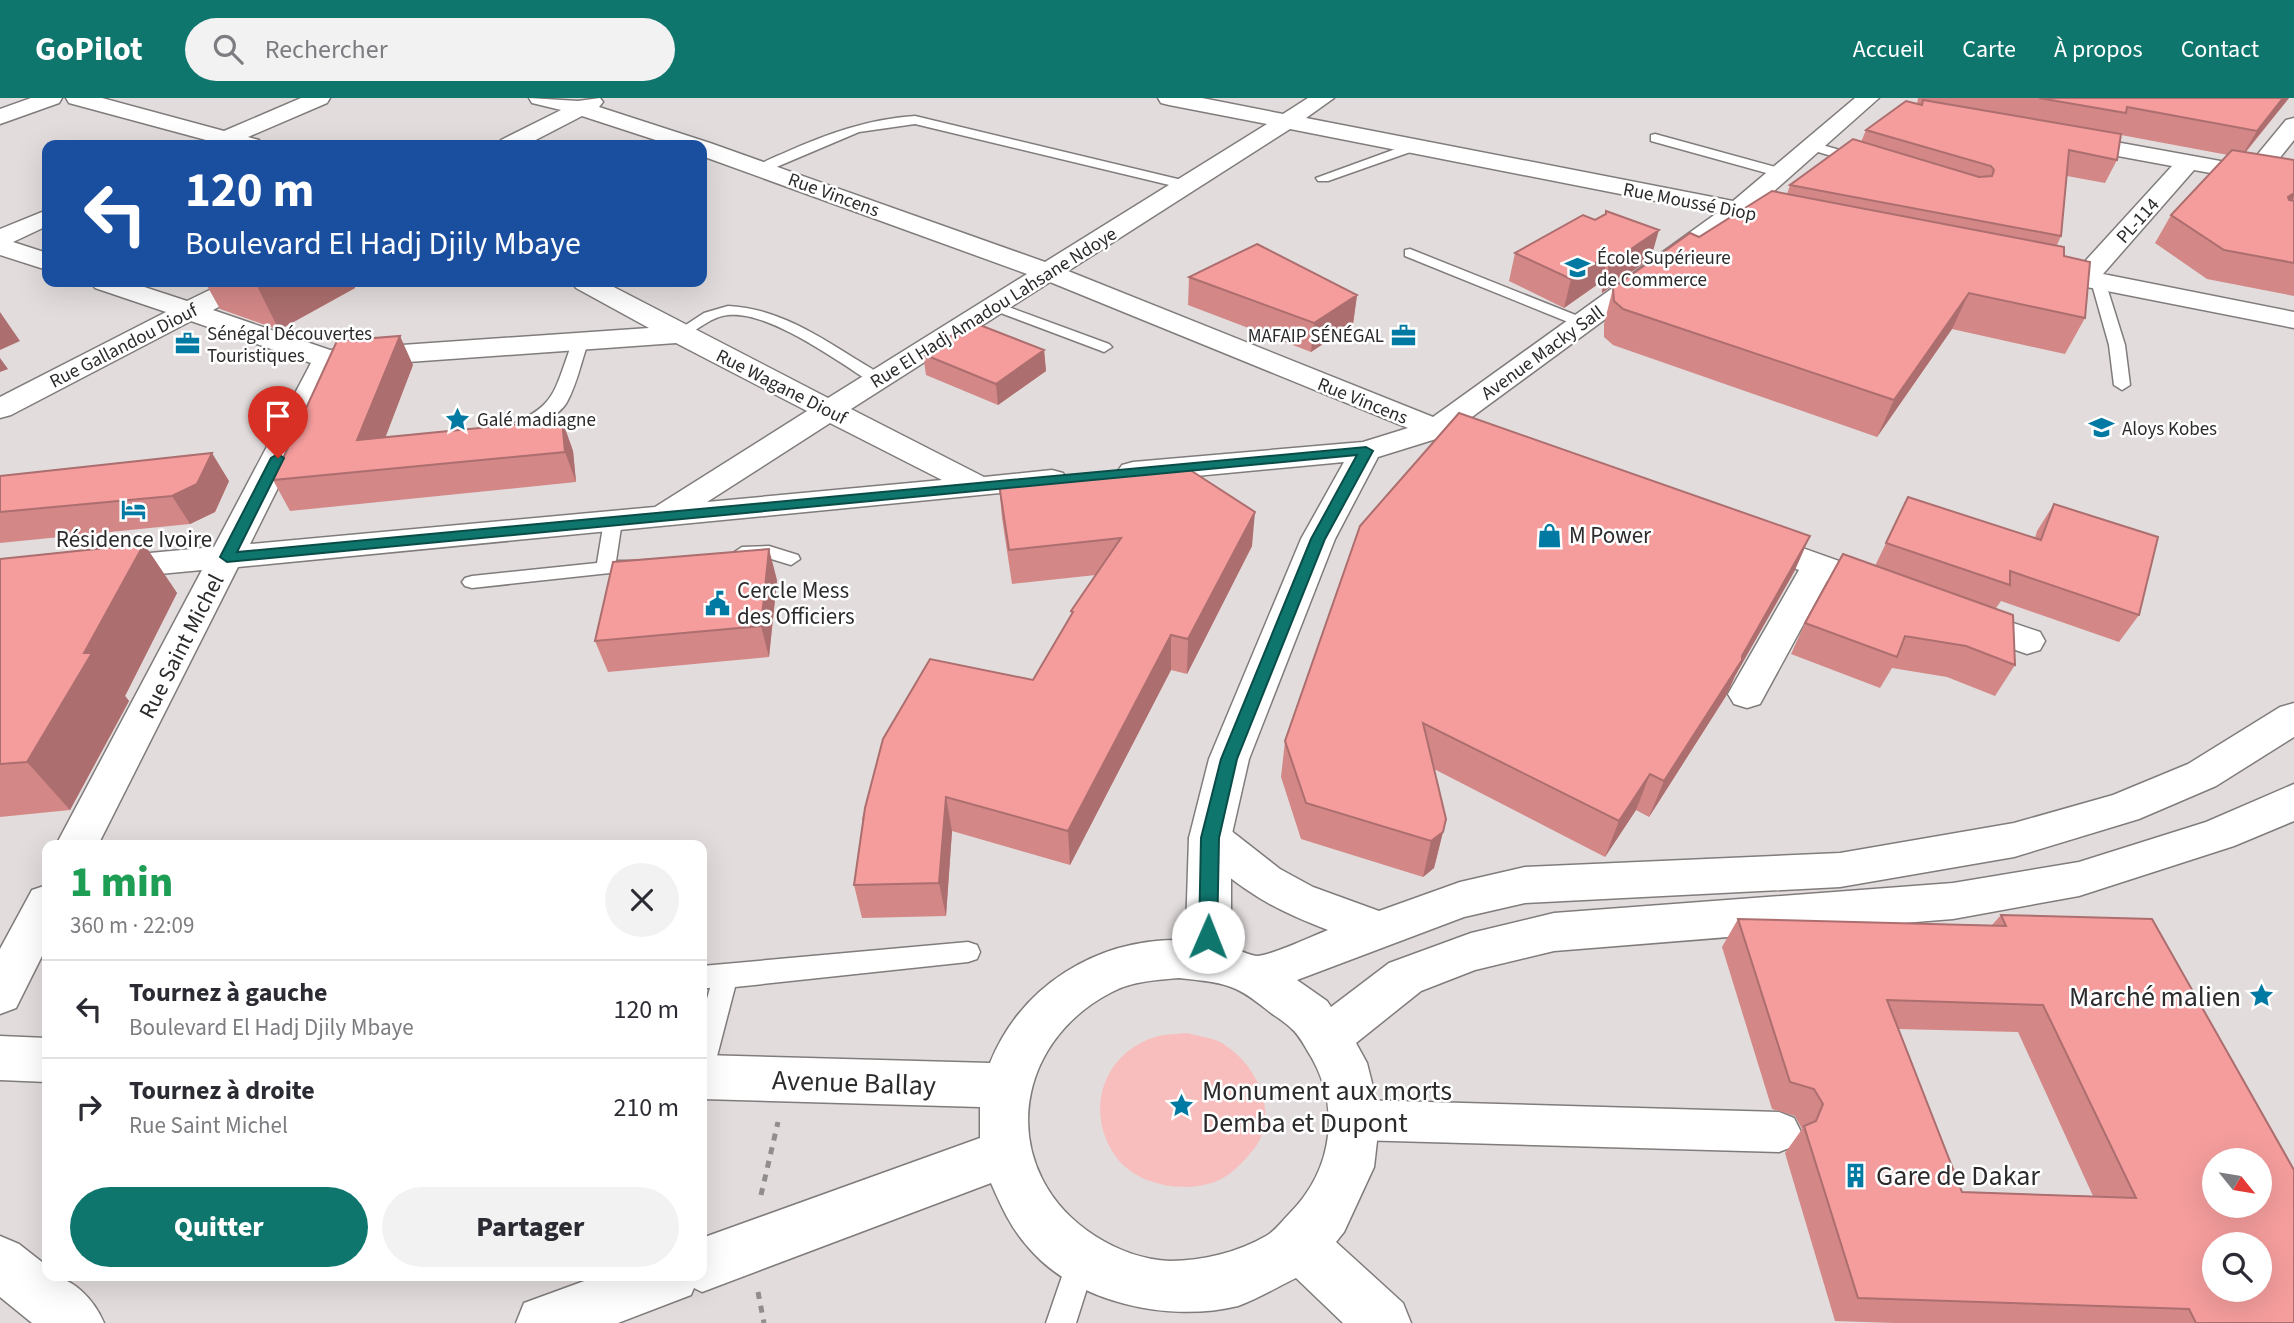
<!DOCTYPE html>
<html lang="fr">
<head>
<meta charset="utf-8">
<style>
	:root { --surface:#fff; --page:#f2f2f3; --text:#2b2b33; --muted:#7c7c81; --line:#e1e1e2; --accent:#0f766e }
	body { margin:0; font-family:"Source Sans 3",sans-serif; background:var(--page); color:var(--text); height:100vh; display:flex; flex-direction:column; font-size:26px; white-space:nowrap }
	* { box-sizing:border-box; margin:0 }
	p { font-size:23px; color:var(--muted) }
	.icon { flex:none; width:38px; height:38px; fill:none; stroke:currentColor; stroke-width:2; stroke-linecap:round; stroke-linejoin:round }
	.map { position:relative; flex:1; overflow:hidden }
	.drawer { position:absolute; left:42px; top:742px; width:665px; height:441px; display:flex; flex-direction:column; background:var(--surface); border-radius:14px; box-shadow:0 7px 28px #0002 }
	.drawer>* { flex:none }
	.hud { position:absolute; left:42px; top:42px; width:665px; height:147px; border-radius:14px; box-shadow:0 7px 28px #0002; background:#1a4fa0; color:#fff; overflow:hidden }
	.needle { width:46px; rotate:120deg }
	.controls { position:absolute; left:2202px; top:1050px; display:grid; gap:14px }
	.controls a { display:grid; place-items:center; width:70px; height:70px; border-radius:50%; background:var(--surface); box-shadow:0 7px 28px #0002; font-size:35px }
	.pin { position:absolute; display:grid; place-items:center; width:60px; height:60px; color:#fff; margin:-72px -30px; border-radius:50% 50% 50% 0; rotate:-45deg; box-shadow:0 0 7px #0007 }
	.pin .icon { rotate:45deg }
	.me { position:absolute; width:77px; margin:-38px; rotate:1deg; stroke-linejoin:round; filter:drop-shadow(0 0 5px #0008) }
	.turn { display:flex; align-items:center; gap:24px; height:147px; padding:0 28px; font-size:32px }
	.turn .icon { width:91px; height:91px; stroke-width:2.5 }
	.turn b { display:block; font-size:49px; line-height:60px }
	.round { display:grid; place-items:center; flex:none; width:74px; height:74px; border-radius:37px; background:var(--page) }
	.headline { display:flex; align-items:center; justify-content:space-between; height:119px; padding:0 28px }
	h1 { font-size:42px; font-weight:800; line-height:52px; color:#1e9e55 }
	.primary-button { display:flex; gap:14px; margin-top:auto; padding:14px 28px }
	.primary-button a { flex:1; height:80px; border-radius:42px; background:var(--accent); color:#fff; font-size:28px; font-weight:800; line-height:80px; text-align:center }
	.primary-button a+a { background:var(--page); color:var(--text) }
	ul { padding:0; list-style:none }
	li { display:flex; align-items:center; gap:21px; height:98px; padding:0 28px; border-top:2px solid var(--line) }
	li div { flex:1 }
	li b { display:block; font-size:26px }
	li em { font-style:normal }
	header { display:flex; align-items:center; gap:42px; box-sizing:border-box; height:98px; padding:0 35px; background:var(--accent); color:#fff }
	header strong { font-size:33px }
	nav { display:flex; gap:38px; margin-inline-start:auto; font-size:24px }
	.search { width:490px; height:63px; background:var(--page); display:flex; align-items:center; gap:18px; box-sizing:border-box; padding:0 24px; border-radius:38px; color:var(--muted); font-size:26px }
	.map>svg:first-child { display:block }
	.green { fill:#f8bebd }
	.lines { fill:none; stroke-linecap:round; stroke-linejoin:round }
	.service-casing { stroke:#817c7c; stroke-width:3 }
	.pedestrian-casing { stroke:#817c7c; stroke-width:3 }
	.minor-casing { stroke:#817c7c; stroke-width:3 }
	.tertiary-casing { stroke:#817c7c; stroke-width:3 }
	.path { stroke:#918d8d; stroke-width:5; stroke-dasharray:7 7; stroke-linecap:butt }
	.service { fill:#fff; fill-rule:evenodd }
	.pedestrian { fill:#fff; fill-rule:evenodd }
	.minor { fill:#fff; fill-rule:evenodd }
	.tertiary { fill:#fff; fill-rule:evenodd }
	.wall { fill:#d38787; fill-rule:evenodd }
	.shaded-wall { fill:#ac6e6e }
	.building { fill:#f59d9d; stroke:#ac6e6e; stroke-width:2; fill-rule:evenodd }
	.route { fill:#0f766e; stroke:#0a4d48; stroke-width:2 }
	.labels { text-anchor:middle; stroke-width:5; stroke-linejoin:round; paint-order:stroke }
	.far-street-label { font-size:19px; fill:#2c2a2a; stroke:#fff }
	.far-poi-label { font-size:19px; fill:#2c2a2a; stroke:#fff; text-anchor:start }
	.poi-label { font-size:23px; fill:#2c2a2a; stroke:#fff; text-anchor:start }
	.street-label { font-size:23px; fill:#2c2a2a; stroke:#fff }
	.near-poi-label { font-size:28px; fill:#2c2a2a; stroke:#fff; text-anchor:start }
	.near-street-label { font-size:28px; fill:#2c2a2a; stroke:#fff }
</style>
</head>
<body>
<header>
<strong>GoPilot</strong>
<div class="search"><svg class="icon" aria-label="search" viewBox="0 0 24 24"><circle cx="10" cy="10" r="6"/><path d="M15 15l6 6"/></svg>Rechercher</div>
<nav><a>Accueil</a><a>Carte</a><a>À propos</a><a>Contact</a></nav>
</header>
<div class="map">
<svg width="2294" height="1225" viewBox="0 0 2294 1225">
	<rect width="100%" height="100%" fill="#e2dddc"/>
	<path class="green" d="M1187 935C1197 938 1209 939 1218 943 1254 961 1282 1014 1254 1051 1242 1066 1228 1081 1208 1086 1178 1094 1136 1086 1116 1059 1084 1014 1102 956 1155 939 1165 936 1177 936 1187 935Z"/>
	<g class="lines">
		<defs>
			<path id="service" d="M915 18 1186 83 1193 87 1186 91 915 26 859 34 767 73H757L756 70C763 63 775 59 784 55 827 36 868 21 915 18Z
				M1655 36 1786 72 1787 75 1781 79 1651 43V37Z
				M1812 44 1867 60 1868 63 1862 67 1808 51V45Z
				M1412 45 1418 49 1416 52 1328 83H1318L1316 80Z
				M1410 151 1588 222 1591 225 1588 228H1578L1405 158V152Z
				M2098 179 2105 183 2125 247 2130 287 2122 292 2114 287 2109 247 2091 183Z
				M995 204 1109 246 1112 249 1104 254 1099 252 990 211 988 208Z
				M728 208C775 210 816 236 854 260 865 267 878 273 886 282L884 285H872C839 264 768 212 728 217 713 218 698 231 685 239L680 241 672 236 704 215Z
				M580 240 588 245C581 264 577 286 567 304 559 319 517 343 500 339L498 335 500 331C556 310 553 297 572 245Z
				M613 417 622 423 616 463H647L649 467 647 471 472 490 465 488 462 484 465 480 472 478 597 465 604 423Z
				M769 448 798 457 800 461 791 467 768 460 742 461 733 455 742 449Z
				M968 844 977 847 980 854 977 861 968 864 735 889 715 966 711 974 702 978V919L710 890H702V868Z
				M1081 1147 1091 1152 1096 1162 1076 1225H1046L1071 1152Z"/>
			<path id="pedestrian" d="M1356 1002 1779 1014 1794 1020 1801 1034 1794 1048 1779 1054 1356 1042 1341 1036 1335 1022 1341 1008Z"/>
			<path id="minor" d="M31 0H62L59 5 0 26V11Z
				M66 0H102L224 33 301 0H330L327 5 248 39 259 42 262 47H205L206 42 69 5Z
				M529 0 578 3 600 0 603 4 599 9 710 45 1045 164 1267 26 1169 7 1161 5 1158 0H1202L1283 16 1308 0H1334L1306 20 1733 103 1855 0H1879L1757 108 1763 110 1766 115 1763 120 1754 122 1743 120 1457 330 1460 334 1456 341 1445 343 1436 341 1378 359 1335 441 1249 661 1231 740V864L1224 878 1208 883 1192 878 1185 864 1189 740 1209 661 1301 441 1344 364 1133 384 1122 381 1117 374 1122 367 1133 364 1363 344 1408 330 1050 184 851 311 984 379 1052 372 1063 375 1068 382 1063 389 238 469 98 747H56L202 472 0 491V469L214 449 311 265 191 223 11 317 0 320V299L166 214 95 190 91 184H129L187 203 226 184H259L255 190 213 212 330 252 649 230 576 190 572 184H604L828 300 1027 176 702 58V47H671L582 18 526 47H498L501 42 561 12 532 5ZM1290 31 1717 115 1433 319 1068 173ZM676 245 807 313 655 409 250 446 338 269ZM830 325 942 382 707 404Z
				M2294 20V42L2270 72 2294 76V90L2194 72 2103 176 2294 214V230L2036 179 2027 177 2023 171 2027 165 2036 163 2078 171 2172 68 2058 47 2055 42 2058 37 2066 35 2248 68 2286 22Z
				M47 112V128L13 144 47 155V172L0 157V131Z
				M1752 432 1895 483 1901 491 1895 499 1883 503 1827 483 1760 606 1747 610 1734 606 1728 596 1799 472 1740 451 1735 443 1740 435Z
				M1966 509 2040 534 2045 543 2040 552 2027 556 1953 530 1948 521 1953 512Z
				M47 787V848L16 910 0 916V851L32 792Z"/>
			<path id="tertiary" d="M2294 605V639L2216 688 2139 721 2014 759 1840 789 1525 805 1464 819 1297 882 1327 903 1331 909 1389 865 1471 835 1554 815 1953 785 2079 764 2206 724 2294 686V723L2234 748 2079 798 1953 821 1554 853 1475 872 1421 893 1356 945 1367 965 1380 1017 1374 1069 1344 1134 1336 1144 1403 1205 1411 1225H1343L1296 1180C1277 1189 1258 1201 1238 1208 1169 1225 1075 1205 1028 1149 1011 1130 1001 1108 991 1085L702 1194 694 1190 691 1197 618 1225H516L524 1205 598 1178H702V1140L980 1040V1009L702 1001V957L990 965C1021 888 1096 841 1180 842 1197 842 1216 846 1232 850 1240 852 1250 858 1258 858 1275 856 1310 839 1328 832 1283 815 1256 801 1219 771 1207 761 1196 754 1189 740L1195 728 1210 724 1225 728 1280 771 1313 789 1379 813 1460 784 1525 769 1840 755 2014 725 2113 697 2188 666 2280 609ZM1179 880C1196 882 1215 883 1231 889 1246 894 1259 906 1271 915 1278 920 1286 925 1292 931 1298 936 1303 945 1307 952 1342 1006 1334 1071 1289 1116 1282 1123 1275 1133 1266 1138 1238 1154 1203 1163 1170 1163 1144 1162 1117 1152 1095 1138 997 1075 1010 946 1112 894 1132 883 1157 882 1179 880Z
				M0 938 47 940V984L0 982Z
				M0 1138 19 1146 47 1168V1178C73 1178 95 1203 104 1225H32L0 1199Z"/>
		</defs>
		<use href="#service" class="service-casing"/>
		<use href="#pedestrian" class="pedestrian-casing"/>
		<use href="#minor" class="minor-casing"/>
		<use href="#tertiary" class="tertiary-casing"/>
		<path class="path" d="M761 1097 778 1024
			M758 1194 764 1225"/>
		<use href="#service" class="service"/>
		<use href="#pedestrian" class="pedestrian"/>
		<use href="#minor" class="minor"/>
		<use href="#tertiary" class="tertiary"/>
	</g>
	<path class="wall" d="M1918 0H2289L2246 54 2294 62V198L2207 181 2155 145 2171 117 2228 57 2121 37 2117 62 2105 85 2067 78 2061 138 2057 147 2064 158 2085 220 2065 256 1952 231 1877 339 1613 247 1604 239V226L1613 190 1699 139 1787 96 1790 87 1861 44 1866 32 1917 6Z
		M1606 113 1651 160 1602 195 1601 184 1564 210 1509 183 1515 155 1595 122 1605 117Z
		M1189 179 1357 197 1353 226 1311 254 1188 207Z
		M205 184H353L355 190 279 232 220 211Z
		M1044 252 1046 273 998 307 926 277 923 256Z
		M413 267 385 339 562 322 573 353 576 384 290 413 273 382Z
		M0 378 229 383 215 414 190 426 0 445Z
		M999 386 1252 448 1187 576 1171 572 1070 767 952 733 946 818 862 820 854 787 863 724 862 721 883 641 1033 582 1071 517V513L1096 477 1012 486 1002 420Z
		M1908 399 2035 440 2037 433 2054 406 2139 517 2119 544 2001 503 1996 510 2015 567 1995 598 1947 579 1892 570 1880 590 1791 556 1805 525 1875 468Z
		M1810 438 1794 474 1735 578 1726 598 1649 719 1636 712 1605 759 1434 671 1446 721 1434 770 1423 779 1301 741 1281 679 1285 643Z
		M144 446 177 495 125 598 129 603 70 712 0 719V461Z
		M777 482 769 559 608 574 595 543Z
		M2001 817 2294 1225H1896L1835 1223 1785 1055 1802 1031 1795 1018 1772 1011 1722 849 1738 821 1992 827ZM1898 931 2018 934 2093 1098 1962 1094Z"/>
	<path class="shaded-wall" d="M2283 0H2289L2241 59 2257 33Z
		M2294 95V99L2281 120 2288 99Z
		M1659 132 1651 160 1602 195 1609 166Z
		M1609 156 1601 184 1564 210 1571 181Z
		M255 184H353L355 190 279 232Z
		M1969 195 1952 231 1877 339 1894 302Z
		M1357 197 1353 226 1311 254 1314 225Z
		M0 214 20 243 0 252Z
		M400 238 413 267 373 372 357 342Z
		M1044 252 1046 273 998 307 996 286Z
		M0 260 8 271 0 274Z
		M562 322 573 353 576 384 565 354Z
		M212 355 229 383 215 414 190 426 172 398Z
		M1255 414 1252 448 1187 576 1188 541Z
		M1810 438 1794 474 1735 578 1726 598 1649 719 1664 683 1742 558Z
		M144 446 177 495 125 598 129 603 70 712 27 664 84 555Z
		M769 451 777 482 769 559 761 528Z
		M1171 537V572L1070 767 1068 733Z
		M1650 676 1636 712 1605 759 1619 723Z
		M946 699 952 733 946 818 939 785Z
		M1443 734 1434 770 1423 779 1431 743Z"/>
	<path class="building" d="M2039 0H2283L2257 33 2127 9 2126 15Z
		M1923 2 2121 36 2117 62 2069 52 2061 138 1790 87 1853 41 1979 79 1992 78 1994 72 1991 68 1866 32 1906 3 1922 7Z
		M2232 52 2294 62V95L2288 99 2289 102 2294 103V165L2224 152 2171 117Z
		M1772 93 2064 149V158L2090 164 2085 220 1969 195 1894 302 1623 211 1614 203 1613 190 1690 135 1699 139Z
		M1606 113 1659 132 1609 166V156L1571 181 1515 155 1583 117 1595 122 1606 116Z
		M1257 146 1357 197 1314 225 1189 179Z
		M972 224 1044 252 996 286 923 256Z
		M400 238 357 342 562 322 565 354 273 382 337 243Z
		M1459 315 1810 438 1742 558V562L1664 683 1650 676 1619 723 1423 625 1446 721 1443 734 1431 743 1306 705 1285 643 1360 428Z
		M212 355 197 386 172 398 0 414V378Z
		M1184 368 1255 414 1188 541 1171 537 1068 733 946 699 939 785 854 787 865 710 883 641 930 561 1033 582 1073 514 1071 513 1121 440 1009 452 999 386Z
		M1908 399 2041 442 2054 406 2158 439 2139 517 2010 473V487L1886 445Z
		M144 446 84 555H92L27 664 0 666V461Z
		M769 451 761 528 595 543 613 464Z
		M1843 456 2013 517 2015 567 1966 548 1905 538 1897 559 1805 525Z
		M2001 817 2152 821 2294 1072V1225H2196L2189 1211 1858 1200 1804 1028 1816 1023 1823 1006 1814 991 1790 984 1738 821 2006 828ZM1887 902 2043 907 2136 1100 1962 1094ZM2214 1062H2259V1108H2214ZM2214 1146H2259V1192H2214Z"/>
	<path class="route" d="M1366 349 1373 353 1325 441 1237 661 1219 740 1217 839 1215 844 1208 847 1202 844 1199 839 1201 740 1221 661 1311 441 1357 357 227 464 220 459 271 360 278 356 284 360 237 454Z"/>
	<defs>
		<symbol id="university-bare" viewBox="-9 -9 18 18"><path d="M0-5L7-2L0 1L-7-2ZM-4 1L0 2.5L4 1V4Q0 6-4 4Z" fill="#007aa2" stroke="#fff" stroke-width="2.5" paint-order="stroke"/></symbol>
		<symbol id="office-bare" viewBox="-9 -9 18 18"><path d="M-6-3h4V-5.5h4V-3h4V5H-6ZM-1-4.5V-3h2v-1.5ZM-6 0V1H6V0Z" fill="#007aa2" stroke="#fff" stroke-width="2.5" paint-order="stroke"/></symbol>
		<symbol id="sight-bare" viewBox="-9 -9 18 18"><path d="M0-6L1.8-2.2L6-1.7L2.9 1.2L3.7 5.4L0 3.3L-3.7 5.4L-2.9 1.2L-6-1.7L-1.8-2.2Z" fill="#007aa2" stroke="#fff" stroke-width="2.5" paint-order="stroke"/></symbol>
		<symbol id="school-bare" viewBox="-9 -9 18 18"><path d="M0-5L7-2L0 1L-7-2ZM-4 1L0 2.5L4 1V4Q0 6-4 4Z" fill="#007aa2" stroke="#fff" stroke-width="2.5" paint-order="stroke"/></symbol>
		<symbol id="hotel-bare" viewBox="-9 -9 18 18"><path d="M-6-4.5h1.5V1H6V5H4.5V3h-9V5H-6ZM-4 0a1.8 1.8 0 1 1 3.6 0ZM.5 0V-2.5h3Q6-2.5 6 0Z" fill="#007aa2" stroke="#fff" stroke-width="2.5" paint-order="stroke"/></symbol>
		<symbol id="shop-bare" viewBox="-9 -9 18 18"><path d="M-5-2.5h2.3a2.7 3.5 0 0 1 5.4 0H5L5.5 6h-11ZM-1.5-2.5h3a1.5 2.3 0 0 0-3 0Z" fill="#007aa2" stroke="#fff" stroke-width="2.5" paint-order="stroke"/></symbol>
		<symbol id="civic-bare" viewBox="-9 -9 18 18"><path d="M-.6-6.5H3V-4.5H.6V-3L4-1V1h2V6H-6V1h2V-1L-.6-3ZM-1.2 2.5V6h2.4V2.5Z" fill="#007aa2" stroke="#fff" stroke-width="2.5" paint-order="stroke"/></symbol>
		<symbol id="building-bare" viewBox="-9 -9 18 18"><path d="M-4-6H4V6H1V3H-1V6H-4ZM-2.5-4.3h1.7v1.8h-1.7ZM.8-4.3h1.7v1.8H.8ZM-2.5-1h1.7V.8h-1.7ZM.8-1h1.7V.8H.8Z" fill="#007aa2" stroke="#fff" stroke-width="2.5" paint-order="stroke"/></symbol>
	</defs>
	<g fill-rule="evenodd">
		<use href="#university-bare" x="1560" y="152" width="35" height="35"/>
		<use href="#office-bare" x="1386" y="220" width="35" height="35"/>
		<use href="#office-bare" x="170" y="228" width="35" height="35"/>
		<use href="#sight-bare" x="440" y="304" width="35" height="35"/>
		<use href="#school-bare" x="2084" y="312" width="35" height="35"/>
		<use href="#hotel-bare" x="116" y="394" width="35" height="35"/>
		<use href="#shop-bare" x="1532" y="420" width="35" height="35"/>
		<use href="#civic-bare" x="700" y="488" width="35" height="35"/>
		<use href="#sight-bare" x="2244" y="880" width="35" height="35"/>
		<use href="#sight-bare" x="1164" y="990" width="35" height="35"/>
		<use href="#building-bare" x="1838" y="1060" width="35" height="35"/>
	</g>
	<g class="labels">
		<g class="far-street-label">
			<text transform="translate(834 96) rotate(20)" y="7">Rue Vincens</text>
			<text transform="translate(1690 103) rotate(11)" y="7">Rue Moussé Diop</text>
			<text transform="translate(2137 122) rotate(-48)" y="7">PL-114</text>
			<text transform="translate(993 209) rotate(-32)" y="7">Rue El Hadj Amadou Lahsane Ndoye</text>
			<text transform="translate(123 247) rotate(-27)" y="7">Rue Gallandou Diouf</text>
			<text transform="translate(1542 254) rotate(-36)" y="7">Avenue Macky Sall</text>
			<text transform="translate(782 288) rotate(27)" y="7">Rue Wagane Diouf</text>
			<text transform="translate(1363 302) rotate(22)" y="7">Rue Vincens</text>
		</g>
		<g class="far-poi-label">
			<text x="1597" y="166">École Supérieure<tspan x="1597" dy="22">de Commerce</tspan></text>
			<text x="207" y="242">Sénégal Découvertes<tspan x="207" dy="22">Touristiques</tspan></text>
			<text x="1384" y="244" text-anchor="end">MAFAIP SÉNÉGAL</text>
			<text x="477" y="328">Galé madiagne</text>
			<text x="2122" y="337">Aloys Kobes</text>
		</g>
		<g class="poi-label">
			<text x="1569" y="445">M Power</text>
			<text x="134" y="449" text-anchor="middle">Résidence Ivoire</text>
			<text x="737" y="500">Cercle Mess<tspan x="737" dy="26">des Officiers</tspan></text>
		</g>
		<g class="street-label">
			<text transform="translate(181 548) rotate(-63)" y="8">Rue Saint Michel</text>
		</g>
		<g class="near-poi-label">
			<text x="2241" y="908" text-anchor="end">Marché malien</text>
			<text x="1202" y="1002">Monument aux morts<tspan x="1202" dy="32">Demba et Dupont</tspan></text>
			<text x="1876" y="1087">Gare de Dakar</text>
		</g>
		<g class="near-street-label">
			<text transform="translate(854 984) rotate(2)" y="10">Avenue Ballay</text>
		</g>
	</g>
</svg>
<div class="controls">
<a><svg class="needle" viewBox="-14 -14 28 28"><path d="M0-13l5 13h-10z" fill="#e53935"/><path d="M0 13l5-13h-10z" fill="#7c7c81"/></svg></a>
<a><svg class="icon" aria-label="search" viewBox="0 0 24 24"><circle cx="10" cy="10" r="6"/><path d="M15 15l6 6"/></svg></a>
</div>
<div class="pin" style="left:278px;top:360px;background:#d93025"><svg class="icon" aria-label="arrive" viewBox="0 0 24 24"><path d="M6 21V4h12l-3 4 3 4H6"/></svg></div>
<svg class="me" style="left:1208px;top:839px" viewBox="-20 -20 40 40"><circle r="19" fill="#fff"/><path d="M0-13L10 11 0 6-10 11z" fill="#0f766e"/></svg>
<div class="hud">
<div class="turn"><svg class="icon" aria-label="left" viewBox="0 0 24 24"><path d="M17 20v-9H6M10 6l-5 5 5 5"/></svg><div><b>120 m</b>Boulevard El Hadj Djily Mbaye</div></div>
</div>
<section class="drawer">
<div class="headline"><div><h1>1 min</h1><p>360 m · 22:09</p></div><a class="round"><svg class="icon" aria-label="close" viewBox="0 0 24 24"><path d="M6 6l12 12M18 6L6 18"/></svg></a></div>
<ul>
<li><svg class="icon" aria-label="left" viewBox="0 0 24 24"><path d="M17 20v-9H6M10 6l-5 5 5 5"/></svg><div><b>Tournez à gauche</b><p>Boulevard El Hadj Djily Mbaye</p></div><em>120 m</em></li>
<li><svg class="icon" aria-label="right" viewBox="0 0 24 24"><path d="M7 20v-9h11M14 6l5 5-5 5"/></svg><div><b>Tournez à droite</b><p>Rue Saint Michel</p></div><em>210 m</em></li>
</ul>
<div class="primary-button"><a>Quitter</a><a>Partager</a></div>
</section>
</div>
</body>
</html>
